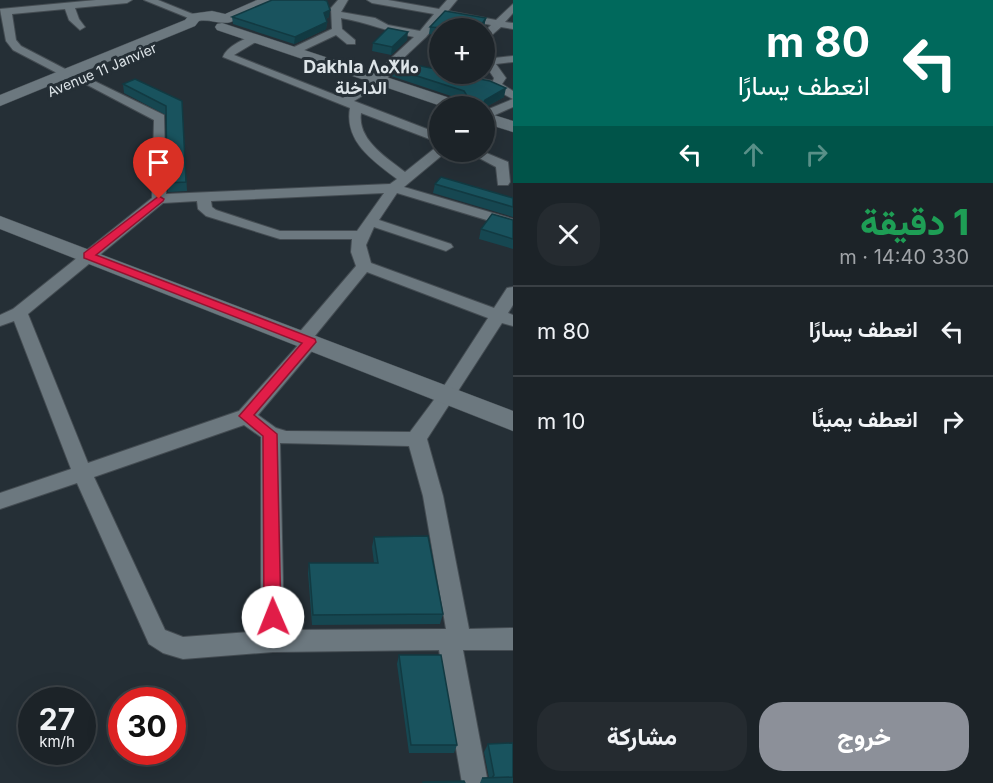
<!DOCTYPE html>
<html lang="ar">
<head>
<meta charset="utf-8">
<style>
	:root { --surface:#1c2328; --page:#252b30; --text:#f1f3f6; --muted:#a0a4a8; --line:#3a4045; --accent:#8c9099 }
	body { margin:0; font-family:Inter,Vazirmatn,"Noto Sans Tifinagh",sans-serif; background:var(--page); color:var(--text); direction:rtl; height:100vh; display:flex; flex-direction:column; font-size:22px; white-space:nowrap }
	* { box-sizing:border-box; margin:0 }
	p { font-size:20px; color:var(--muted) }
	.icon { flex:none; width:33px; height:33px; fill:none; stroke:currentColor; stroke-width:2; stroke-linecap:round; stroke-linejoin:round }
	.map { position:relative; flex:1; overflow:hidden; direction:ltr }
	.panel { display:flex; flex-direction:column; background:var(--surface); width:480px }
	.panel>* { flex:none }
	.top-card { background:#00695c; color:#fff; overflow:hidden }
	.tools { position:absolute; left:429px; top:18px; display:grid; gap:12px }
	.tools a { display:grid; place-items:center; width:66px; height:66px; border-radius:50%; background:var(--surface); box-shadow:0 6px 24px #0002,0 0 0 2px var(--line); font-size:30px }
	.speed { position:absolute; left:18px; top:687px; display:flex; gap:12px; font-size:30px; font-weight:700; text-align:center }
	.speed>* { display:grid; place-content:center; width:78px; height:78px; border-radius:50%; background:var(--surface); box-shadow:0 6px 24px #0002,0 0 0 2px var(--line); line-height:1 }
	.speed small { font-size:15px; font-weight:400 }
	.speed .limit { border:9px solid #d22; background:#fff; color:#111 }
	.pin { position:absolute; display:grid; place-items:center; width:51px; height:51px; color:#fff; margin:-62px -26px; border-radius:50% 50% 50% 0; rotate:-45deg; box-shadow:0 0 6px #0007 }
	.pin .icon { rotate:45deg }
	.me { position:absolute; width:66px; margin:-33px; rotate:359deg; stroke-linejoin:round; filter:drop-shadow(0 0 4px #0008) }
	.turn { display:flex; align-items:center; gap:21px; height:126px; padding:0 24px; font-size:27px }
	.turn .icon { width:78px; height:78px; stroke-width:2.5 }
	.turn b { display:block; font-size:42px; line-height:51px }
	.lanes { display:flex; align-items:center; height:57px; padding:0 24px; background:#0003; justify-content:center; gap:30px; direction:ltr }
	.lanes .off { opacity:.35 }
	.round { display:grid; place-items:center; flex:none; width:63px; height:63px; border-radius:24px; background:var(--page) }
	.summary { display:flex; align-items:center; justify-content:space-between; height:102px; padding:0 24px }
	h1 { font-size:36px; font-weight:800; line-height:45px; color:#1e9e55 }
	.primary-button { display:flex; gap:12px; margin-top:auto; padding:12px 24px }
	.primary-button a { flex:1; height:69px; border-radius:24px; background:var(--accent); color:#fff; font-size:24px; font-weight:800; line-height:69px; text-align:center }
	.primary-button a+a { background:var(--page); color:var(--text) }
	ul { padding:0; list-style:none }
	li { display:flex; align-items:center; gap:18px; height:90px; padding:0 24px; border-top:2px solid var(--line) }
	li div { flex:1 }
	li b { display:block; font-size:22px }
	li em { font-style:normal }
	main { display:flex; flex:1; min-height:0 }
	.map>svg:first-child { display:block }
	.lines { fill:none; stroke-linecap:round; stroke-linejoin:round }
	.street-casing { stroke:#444c52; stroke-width:2 }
	.secondary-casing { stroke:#444c52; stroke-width:1 }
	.street { fill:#6c787f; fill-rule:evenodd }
	.secondary { fill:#6c787f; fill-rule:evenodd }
	.wall { fill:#164751 }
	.shaded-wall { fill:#123a42 }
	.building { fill:#19535e; stroke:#123a42; stroke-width:1.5 }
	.route { fill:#e11d48; stroke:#92132f; stroke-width:1.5 }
	.labels { text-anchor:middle; stroke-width:6; stroke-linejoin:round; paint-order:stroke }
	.far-street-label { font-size:14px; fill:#dde4e8; stroke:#252f36 }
	.far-district-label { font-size:18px; font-weight:bold; fill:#dde4e8; stroke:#252f36 }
</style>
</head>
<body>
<main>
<section class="panel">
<div class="top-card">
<div class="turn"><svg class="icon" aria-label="left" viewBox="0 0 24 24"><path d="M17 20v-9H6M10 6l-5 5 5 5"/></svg><div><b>80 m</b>انعطف يسارًا</div></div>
<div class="lanes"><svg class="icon" aria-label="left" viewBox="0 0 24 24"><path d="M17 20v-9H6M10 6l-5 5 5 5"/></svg><svg class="icon off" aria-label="ahead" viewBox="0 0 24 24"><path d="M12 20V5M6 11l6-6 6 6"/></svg><svg class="icon off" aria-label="right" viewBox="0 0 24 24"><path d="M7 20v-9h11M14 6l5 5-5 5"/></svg></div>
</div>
<div class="summary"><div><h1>1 دقيقة</h1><p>330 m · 14:40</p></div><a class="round"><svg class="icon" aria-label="close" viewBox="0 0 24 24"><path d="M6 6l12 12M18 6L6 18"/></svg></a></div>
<ul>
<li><svg class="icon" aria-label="left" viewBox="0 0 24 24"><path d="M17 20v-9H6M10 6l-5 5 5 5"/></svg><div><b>انعطف يسارًا</b></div><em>80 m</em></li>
<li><svg class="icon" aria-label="right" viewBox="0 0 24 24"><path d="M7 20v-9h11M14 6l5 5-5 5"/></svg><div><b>انعطف يمينًا</b></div><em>10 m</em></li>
</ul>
<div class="primary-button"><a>خروج</a><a>مشاركة</a></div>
</section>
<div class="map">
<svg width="513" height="783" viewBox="0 0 513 783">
	<rect width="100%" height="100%" fill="#252f36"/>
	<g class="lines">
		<defs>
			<path id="street" d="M96 0H132L127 3 75 8 79 19 85 27 80 30 69 20 65 9 12 14 16 40 21 46 69 71V75H61L13 50 6 41 0 9Z
				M144 0H158L200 17 191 19Z
				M338 0H348L341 12 375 18 388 25 420 31 434 14 372 3 367 0H388L439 9 447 0H457L448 11 496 20 513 4V13L505 22 513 23V29L501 27 484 42V32L491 25 443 16 426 37 396 65 385 82 354 101 440 134V143L361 113C357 140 387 158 405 172L435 148 440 147V152H446L404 187 513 219V228L397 193 379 220 451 244 453 247 446 251 374 227 366 245 371 263 494 308 507 288 513 287V305L508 313 513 315V326L502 323 427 439 443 496 469 629 513 628V650H463L488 783H462L439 650 273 652 183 659 163 653 149 644 77 483 0 509V493L71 469 14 321 0 326V315L13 309 152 198 154 120 76 79 78 77H86L164 115 166 194 390 184 397 179C374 161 344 142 350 108L223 57C226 47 248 35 259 36V40L234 55 343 98 377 78 388 61 414 37C389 32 366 22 341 18L342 29 355 40V44H347L336 35 298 53H290V49L332 29 331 8ZM384 193 357 231H280L216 210 212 207 211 201ZM197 201 198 209 206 216 280 239H352L351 252 356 266 297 335 295 339 299 344 239 411 88 463 28 314 163 203ZM367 272 488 318 442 389 410 432 286 431 276 428 258 415 316 346 318 342 314 337ZM244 425 261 437V631L183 637 165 630 94 477ZM280 443 409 446 423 496 446 629 284 630Z
				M513 56V62L496 64 506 78 502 84 513 91V107L484 120V111L513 99 492 88 442 77 436 74 440 71V74H456L493 81 494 78 484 63 485 59Z
				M468 152H484L508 162 510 182 508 185H498L496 167Z"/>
			<path id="secondary" d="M257 0H276L231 22C221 25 210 19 199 21L195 26 0 106V95L185 20 190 14 212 11 225 14Z
				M222 23 462 102 464 106H441L217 30 215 27 217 24Z
				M484 112 513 121V132L484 123Z
				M0 216 513 411V431L0 229Z"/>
		</defs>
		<use href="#street" class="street-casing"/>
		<use href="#secondary" class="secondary-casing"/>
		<use href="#street" class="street"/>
		<use href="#secondary" class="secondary"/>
	</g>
	<path class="wall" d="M232 17H329L326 19 327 22 326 29 294 44 233 24Z
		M486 18 484 26 440 28V36L429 34 430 27Z
		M407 40 391 55 372 51 373 43Z
		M392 68 504 97 484 108V106H467L463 100 391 76Z
		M123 84 182 101 187 191 168 192 166 115 124 93Z
		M435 184 513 198V217L433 193Z
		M513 220V249L479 239 481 229Z
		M374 537 443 614 440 624 312 625 308 573 309 563H374L372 547Z
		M399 655 457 745 454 753H409L397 664Z
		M513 743V783H480L482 778H489L484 752 488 744Z"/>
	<path class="shaded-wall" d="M330 10 329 17 323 20 324 13Z
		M486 18 484 26 483 28H479Z
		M327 22 326 29 294 44 295 37Z
		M408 32 407 40 391 55 392 47Z
		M484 64H489L487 72 484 73Z
		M506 88 504 97 484 108V106H483L485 100Z"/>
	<path class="building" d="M272 0H324L327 1 330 10 324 13 327 22 295 37 232 17Z
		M445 11 486 18 479 28H441L430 27Z
		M388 28 408 32 392 47 373 43Z
		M484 58 489 64H484Z
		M397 61 440 70V74H454L490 81 506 88 485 100 483 104 469 99 464 91 392 68Z
		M135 79 182 101 186 182 167 183 166 106 123 84Z
		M441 177 513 198V207L435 184Z
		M492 214 513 220V239L481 229Z
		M428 536 443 614 313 615 309 563H378L374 537Z
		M399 655H441L457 745H411Z
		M513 743V777L482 778H492L494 775 488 744Z
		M464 781 465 783H423V782Z"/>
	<path class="route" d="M159 196 164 199 163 201 96 255 315 339 316 342 254 415 277 434 281 617 279 623 273 625 266 623 264 617 263 436 239 416 302 343 84 258V253Z"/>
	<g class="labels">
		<g class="far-street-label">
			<text transform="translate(102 70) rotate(-23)" y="5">Avenue 11 Janvier</text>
		</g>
		<g class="far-district-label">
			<text x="361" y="73">Dakhla ⴷⴰⵅⵍⴰ<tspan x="361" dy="21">الداخلة</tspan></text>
		</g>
	</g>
</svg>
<div class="tools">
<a>+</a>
<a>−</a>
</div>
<div class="speed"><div>27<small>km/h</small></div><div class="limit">30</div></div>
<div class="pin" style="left:159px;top:199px;background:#d93025"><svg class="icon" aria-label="arrive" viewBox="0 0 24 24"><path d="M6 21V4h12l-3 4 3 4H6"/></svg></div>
<svg class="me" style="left:273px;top:617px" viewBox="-20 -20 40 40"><circle r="19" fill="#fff"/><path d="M0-13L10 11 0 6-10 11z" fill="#e11d48"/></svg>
</div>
</main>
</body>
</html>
